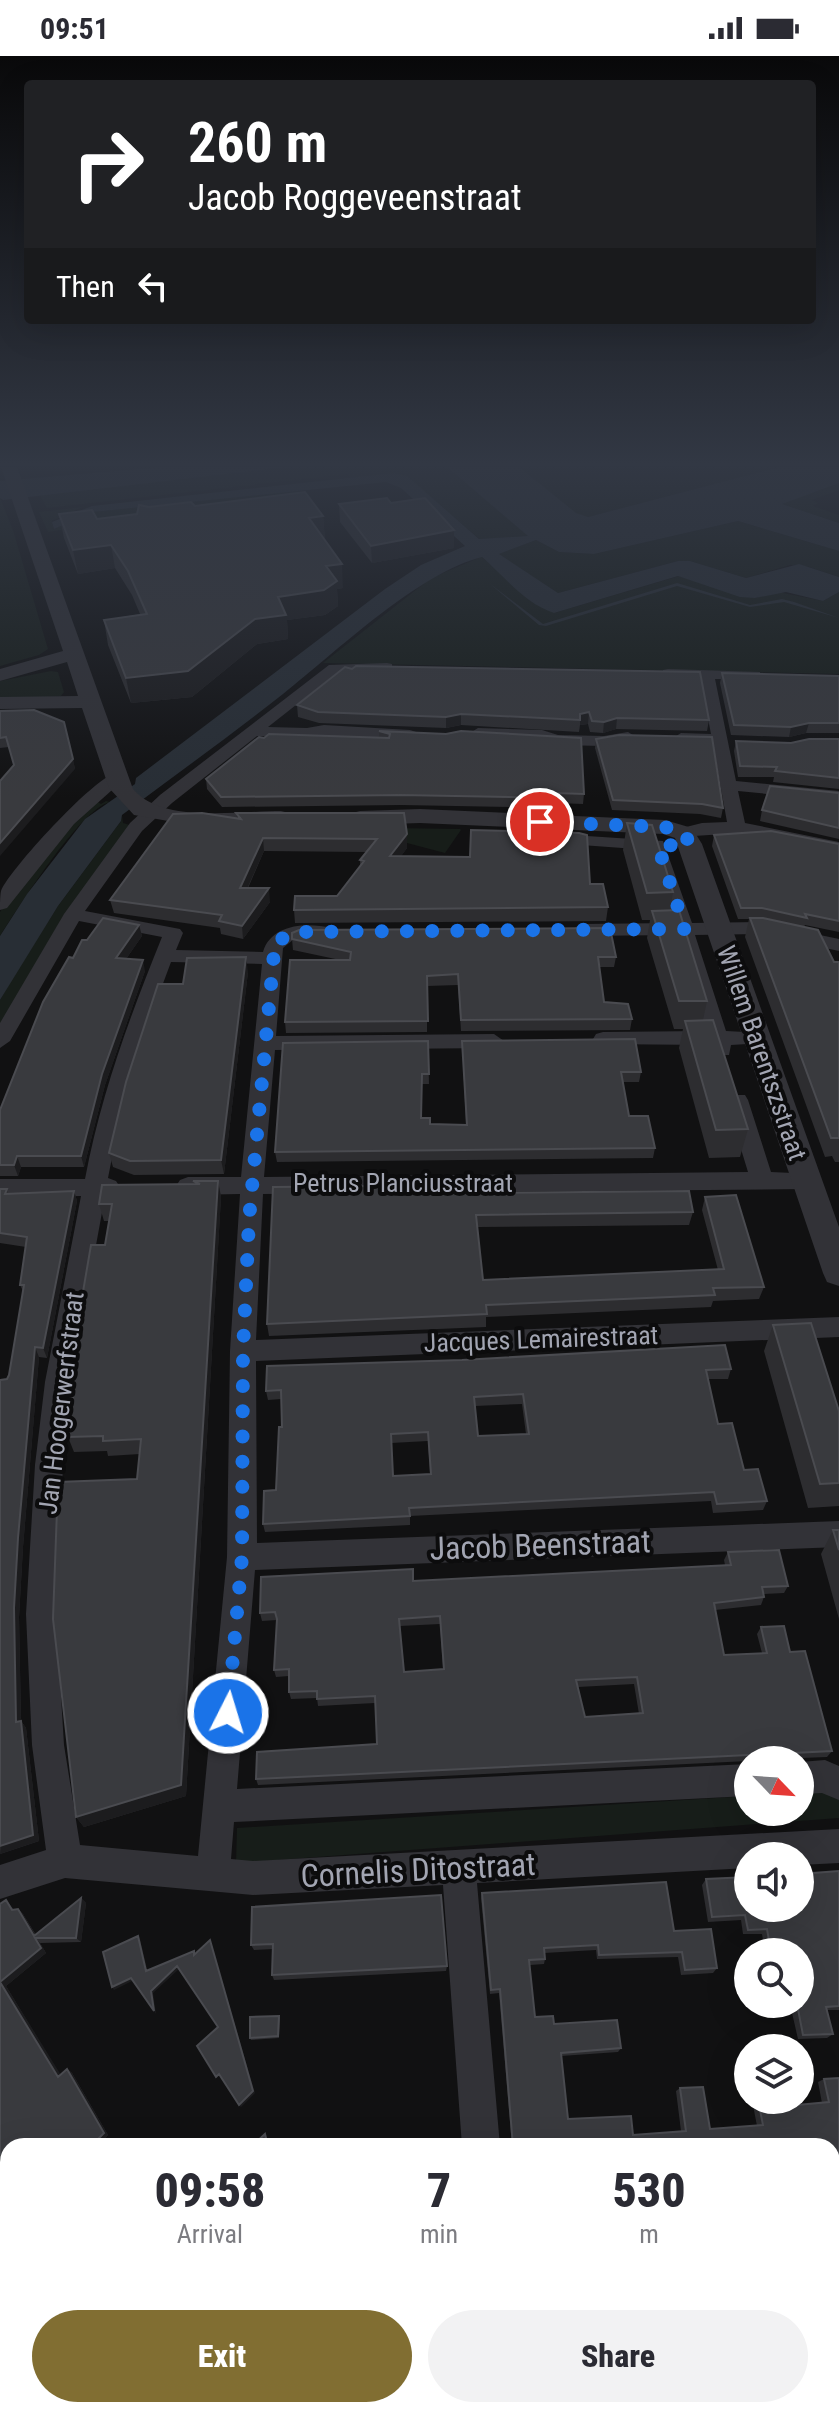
<!DOCTYPE html>
<html lang="en">
<head>
<meta charset="utf-8">
<style>
	:root { --surface:#fff; --page:#f2f2f3; --text:#2b2b33; --muted:#7c7c81; --accent:#816e32 }
	body { margin:0; font-family:"Roboto Condensed",sans-serif; background:var(--page); color:var(--text); height:100vh; display:flex; flex-direction:column; font-size:30px; white-space:nowrap }
	* { box-sizing:border-box; margin:0 }
	p { font-size:26px; color:var(--muted) }
	.icon { flex:none; width:44px; height:44px; fill:none; stroke:currentColor; stroke-width:2; stroke-linecap:round; stroke-linejoin:round }
	.map { position:relative; flex:1; overflow:hidden }
	.details { position:absolute; left:0px; top:2082px; width:840px; height:280px; display:flex; flex-direction:column; background:var(--surface); border-radius:24px 24px 0 0; box-shadow:0 8px 32px #0002 }
	.details>* { flex:none }
	.hud { position:absolute; left:24px; top:24px; width:792px; height:244px; border-radius:8px; box-shadow:0 8px 32px #0002; background:#202124; color:#fff; overflow:hidden }
	.needle { width:52px; rotate:115deg }
	.fabs { position:absolute; left:734px; top:1690px; display:grid; gap:16px }
	.fabs a { display:grid; place-items:center; width:80px; height:80px; border-radius:50%; background:var(--surface); box-shadow:0 8px 32px #0002; font-size:40px }
	.pin { position:absolute; display:grid; place-items:center; width:68px; height:68px; color:#fff; margin:-34px; border:4px solid #fff; border-radius:50%; box-shadow:0 2px 8px #0007 }
	.me { position:absolute; width:88px; margin:-44px; rotate:5deg; stroke-linejoin:round; filter:drop-shadow(0 0 6px #0008) }
	.turn { display:flex; align-items:center; gap:28px; height:168px; padding:0 32px; font-size:36px }
	.turn .icon { width:104px; height:104px; stroke-width:2.5 }
	.turn b { display:block; font-size:56px; line-height:68px }
	.then { display:flex; align-items:center; height:76px; padding:0 32px; background:#0003; gap:16px; font-size:30px }
	.eta { display:flex; justify-content:space-evenly; align-items:center; height:136px; text-align:center }
	.eta b { font-size:48px; font-weight:800; line-height:56px }
	.primary-button { display:flex; gap:16px; margin-top:auto; padding:16px 32px }
	.primary-button a { flex:1; height:92px; border-radius:48px; background:var(--accent); color:#fff; font-size:32px; font-weight:800; line-height:92px; text-align:center }
	.primary-button a+a { background:var(--page); color:var(--text) }
	.status { display:flex; justify-content:space-between; align-items:center; height:56px; padding:0 40px; background:var(--surface); direction:ltr }
	.status svg { height:22px; fill:currentColor }
	.map>svg:first-child { display:block }
	.green { fill:#171d19 }
	.water { fill:#282e35 }
	.lines { fill:none; stroke-linecap:round; stroke-linejoin:round }
	.minor { fill:#323237; fill-rule:evenodd }
	.tertiary { fill:#323237; fill-rule:evenodd }
	.wall { fill:#2d2d30; fill-rule:evenodd }
	.shaded-wall { fill:#1c1c1e }
	.building { fill:#393a3e; stroke:#4a4b50; stroke-width:2; fill-rule:evenodd }
	.route { stroke:#1a73e8; stroke-width:14; stroke-dasharray:0 25.2 }
	.labels { text-anchor:middle; stroke-width:8; stroke-linejoin:round; paint-order:stroke }
	.street-label { font-size:26px; fill:#a2a5b2; stroke:#0c0c0d }
	.near-street-label { font-size:32px; fill:#a2a5b2; stroke:#0c0c0d }
</style>
</head>
<body>
<div class="status"><b>09:51</b><svg viewBox="0 0 49 12"><path d="M0 12V9h3v3zM5 12V6h3v6zM10 12V3h3v9zM15 12V0h3v12zM26 1h20v11H26zM47 4h2v5h-2z"/></svg></div>
<div class="map">
<svg width="839" height="2362" viewBox="0 0 839 2362">
	<rect width="100%" height="100%" fill="#111112"/>
	<path class="green" d="M285 411H447L529 480 480 483 400 417 351 422 348 418 47 452 39 438Z
		M519 411H779L588 461 576 458Z
		M839 427V434L812 444 818 447 813 450 839 459V467L782 448 783 445Z
		M297 434 300 437 48 476 39 456 83 451 52 465 54 473 93 456Z
		M0 442 13 474 48 593 39 599 0 610Z
		M738 465 839 495V521L809 511 790 509 746 522 690 505H678L558 537 498 498 536 484 559 496 594 498Z
		M481 501 554 557 679 520 755 542 778 536 823 545 839 536V618L323 607 431 522Z
		M51 615 58 616 64 636 61 640 0 645V625Z
		M93 743 101 748 106 745 110 746C80 753 18 852 0 880V856L4 849Z
		M122 759 123 767 130 769 62 862 0 970V944L12 923 58 850 121 765Z
		M392 772 460 773 461 774 445 797 407 787 406 781Z
		M825 1735 839 1740V1762L236 1807 237 1772 748 1740V1756H800V1736Z
		M0 2296 8 2309V2354H38L44 2362H2Z"/>
	<path class="water" d="M162 411H285L3 444 0 442V425Z
		M447 411H519L576 457 588 461 779 411H839V427L782 448 839 467V495L738 465 594 498 559 496 536 484 499 498 558 537 678 505H690L746 522 799 508 839 521V536L823 545 786 536 755 542 740 541 678 520 554 557C525 548 504 520 482 501 418 517 336 596 283 638 230 680 175 719 122 759L121 765 58 850 0 944V880L27 838 85 763 135 728 136 722 385 533 421 509 465 490 401 432 386 426 93 456 54 473 52 466 92 450 394 417 407 420 479 483 528 480Z
		M489 527 543 568 677 527 750 549 782 543 794 546 839 562 784 546 750 551 677 530 546 570 539 569Z"/>
	<g class="lines">
		<path class="minor" d="M387 607 392 608V614L338 616 268 671 307 672 324 669 410 674 416 676V682L257 680 172 747 142 775 85 855 180 873 183 877 176 894 263 896C271 868 307 866 331 872L334 876 331 880 294 883 283 892 276 980 494 978 504 985 494 992 275 994 264 1121 748 1116 726 1044 729 1039H745L748 1044 771 1116 814 1118 818 1124 814 1130 806 1133 263 1138 256 1284 839 1261V1281L256 1305 257 1487 839 1465V1491L255 1514 237 1733 748 1708V1740L234 1766 231 1803 253 1805 839 1773V1807L800 1809V1800H748V1812L477 1827 500 2090H462L443 1829 253 1839 65 1822 0 1843V1809L46 1794 32 1689 26 1558 35 1409 45 1326 81 1140 0 1141V1123H85C101 1038 130 960 162 881L79 865 10 985 0 992V967L64 858 130 767 160 739 329 609ZM171 906 262 908 241 1121H188L180 1124 176 1130 180 1136 188 1139 240 1138 230 1295 227 1501 198 1800 80 1789 64 1689 56 1558 63 1409 71 1326 105 1140 116 1137 120 1131 116 1125 108 1122C122 1047 144 977 171 906Z
			M668 613 760 616V622L755 623H715L736 725 839 735V745L738 735 745 767 839 786V796L741 777 678 781 675 777 678 773 702 767 727 766 713 688 681 687 673 682 681 677 711 678 700 622 663 620V614Z
			M478 672 542 674 558 679 604 680 628 676 636 681 634 684 604 690 556 689 540 684 472 680 470 677Z
			M115 717 121 718 123 722 121 726 74 768 7 852 0 854C0 848 0 840 1 835 10 813 93 723 115 717Z
			M587 780 663 785 692 867 759 866 839 883V895L759 878 695 879 726 975 764 977 767 982 764 987 731 989 729 999H715L710 989 596 988 593 983 596 978 603 976 706 975 676 879 581 880 571 874 581 868 673 867 650 794 581 789 578 785 581 781Z
			M825 1704 839 1710V1744L822 1737 800 1738V1706Z
			M832 2152H839V2255L832 2253Z
			M0 2233 8 2237V2286L0 2282Z
			M51 2354H96L99 2362H54Z
			M372 2354H414L412 2362H370Z"/>
		<path class="tertiary" d="M1 411H17L133 733C162 768 238 755 281 755L289 757 293 762 289 767 191 769 134 759 109 732 82 652 0 653V641L78 640 67 606 0 625V613L63 595Z
			M420 753 665 764 692 772 702 788 839 1171V1230L827 1226 823 1217 675 782 663 778 420 767 360 769 352 767 348 762 352 757 360 755Z"/>
	</g>
	<path class="wall" d="M391 447 454 474V492L372 507 340 466 339 448Z
		M195 450 323 460 325 484 343 532 337 533 338 550 325 559 287 564 288 583 257 588 192 641 131 647 108 589 104 564 140 558 132 539 115 512 78 518 64 482 59 458 97 463 137 458 149 451Z
		M352 613 709 664 707 675 616 673 603 677 590 676 588 668 580 669 579 676 461 669 446 672 319 667 298 661 297 649Z
		M722 617 839 620V677H806L789 681 731 679 720 627Z
		M0 655 64 666 75 713 14 709 9 691 0 692Z
		M379 675 584 738 583 748 556 747 555 752 401 749 222 751 207 733 206 723 264 682H379Z
		M596 683 723 752 721 762 700 758 612 754 595 692Z
		M839 683V733L773 726 774 721H738L734 695 736 685 791 687Z
		M839 737V783L760 765 762 754Z
		M236 757H404L407 792 401 800 590 828 608 851 606 865 295 867 294 854 337 840 360 810V804L366 796 264 795 248 832 270 846 243 883 221 878 220 872 114 857 110 844 237 763Z
		M627 767 673 836 670 854 707 945 703 964 748 1073 740 1101 709 1102 679 992 683 973H674L647 882 650 864H642L623 794Z
		M714 779 839 788V876L805 869 804 871 834 906H839V1106H835L832 1100 825 1101 745 881 749 863H738L712 790Z
		M139 869 142 880 126 903 145 915 105 1029 84 1111H21L18 1120H0V1054L73 902 87 884Z
		M292 883 616 901 614 911H599L604 946 632 963 630 974 461 975 458 929 427 930V976L286 977 285 966 340 904 293 894Z
		M248 916 224 1118 134 1119 113 1111 109 1097Z
		M428 985 429 1028H422L421 1062 430 1068 466 1069 462 985 641 1016 639 1026H623L629 1060 655 1092 653 1102 277 1106 275 1096Z
		M193 1125H218L221 1141 186 1740 84 1771 76 1761 137 1423 140 1398 108 1400 107 1395 74 1396 68 1381 71 1356 65 1341 105 1189 109 1165H104L99 1148 193 1128Z
		M0 1133H7L8 1138 74 1135 77 1145 47 1302 39 1301 23 1491 19 1561 21 1665 26 1672 39 1785 0 1798 7 1323 9 1319 23 1235 20 1229 26 1191 0 1187Z
		M474 1137 693 1156 689 1169 477 1171 483 1224 718 1214 702 1154 705 1141 764 1231 759 1243 713 1245 711 1251 486 1261V1271L269 1280 267 1268Z
		M773 1269 839 1355V1450L808 1452 764 1295Z
		M731 1313 728 1323H708L718 1368 744 1414 767 1445 763 1454 713 1457 711 1445 410 1460V1469L265 1476 263 1468 276 1434 282 1371 281 1343 268 1344 266 1335ZM522 1348 526 1378 478 1380 475 1350ZM428 1385 430 1418 393 1420 391 1387Z
		M833 1474H839V1563L821 1498Z
		M728 1496 788 1530 784 1537 764 1538V1541L761 1549 715 1554 724 1599 762 1597 757 1578 761 1571 790 1596 832 1695 827 1701 748 1704V1705L258 1729 256 1723 377 1688 375 1647 318 1650 317 1642 291 1643 289 1636V1620L276 1621 274 1614 277 1564 262 1565 260 1557 413 1525 725 1509 724 1504ZM440 1568 443 1613 404 1616 400 1570ZM634 1628 639 1658 585 1661 578 1631Z
		M839 1815V1954H827L833 1978 827 1982 798 1983 790 1948H800V1896H765L762 1878H743L741 1864 708 1866 702 1829 706 1823Z
		M482 1837 674 1875 717 1912 713 1917 681 1919 678 1901 597 1903 596 1894 544 1897 545 1903 544 1908 530 1909 535 1961 621 1992 618 1996 561 2000 568 2063 633 2079 681 2075 676 2035 680 2032 710 2073 757 2070 752 2044H785L786 2050 822 2047 818 2026 824 2023 839 2022V2115H832V2090H512L499 1937 490 1938 481 1842Z
		M81 1842 86 1847 81 1886 40 1887 46 1897 6 1930 60 2019 67 2013 72 2017 108 2079 101 2087 103 2090H8L5 2109 6 1844 14 1854 18 1853 23 1858 36 1879Z
		M252 1851 447 1910 446 1915 274 1924 272 1919 273 1893 254 1894 251 1889Z
		M279 1960 280 1962 279 1982 251 1984 250 1982Z"/>
	<path class="shaded-wall" d="M323 460 325 484 309 462Z
		M454 474V492L372 507 371 490Z
		M111 489 115 512 78 518 73 494Z
		M342 508 343 532 337 533 338 550 325 559 287 564 288 583 257 588 192 641 131 647 126 622 278 541 326 510Z
		M589 656 588 668 580 669V658Z
		M461 658V669L446 672V661Z
		M617 662 616 673 603 677 604 666Z
		M809 667 806 677 789 681 791 671Z
		M73 703 75 713 0 800V787Z
		M407 778V792L391 814 390 800Z
		M263 782 264 795 241 846 240 832Z
		M269 832 270 846 243 883 242 870Z
		M139 869 142 880 119 913 116 902Z
		M246 901 248 916 224 1118 221 1104Z
		M143 904 145 915 105 1029 84 1111 81 1100 102 1018Z
		M17 1100 21 1111 18 1120 14 1109Z
		M218 1125 221 1141 186 1740 84 1771 76 1761Z
		M74 1135 77 1145 47 1302 43 1292Z
		M35 1291 39 1301 23 1491 19 1561 21 1665 26 1672 39 1785 0 1798 16 1666 14 1552 18 1482Z
		M81 1842 86 1847 81 1886 76 1882Z
		M18 1853 23 1858 37 1882 34 1880Z
		M138 1880 140 1883 148 1917 146 1915Z
		M35 1882 40 1887 46 1897 6 1930 64 2024 58 2021 0 1926Z
		M210 1884 255 2037 241 2051 239 2049Z
		M177 1910 179 1913 153 1937 156 1958 154 1955 151 1935Z
		M131 1922 134 1924 114 1934 112 1931Z
		M67 2013 72 2017 108 2079 101 2087 103 2090H99L96 2085Z
		M331 2354H335L344 2362H340Z"/>
	<path class="building" d="M305 436 323 460 309 462 342 508 326 510 337 525 324 534 278 541 286 559 255 563 188 615 126 622 104 564 147 558 128 515 111 489 73 494 59 458 92 454 97 463 137 458 139 449 149 451 191 446 195 450Z
		M387 442 391 447 425 442 454 474 371 490 339 448Z
		M356 610 700 616 709 664 617 662 604 666 592 665 589 656 580 658V664L461 658 446 661 318 656 297 649 345 611 352 613Z
		M722 617 839 620V667H809L791 671 734 669Z
		M34 654 64 666 73 703 0 787V725L14 709 6 681 0 682V655Z
		M379 675 446 678 461 675 581 682 584 738 556 737V742L401 739 221 741 206 723 259 681 264 682 269 678 389 682 390 678Z
		M619 679 712 681 723 752 702 748 613 744 596 683Z
		M809 683H839V722L775 715 777 711 740 710 736 685 791 687Z
		M770 730 839 737V772L762 754Z
		M202 757 241 763 236 757H404L407 778 390 800 470 801 471 774 579 777 587 779 590 828H603L608 851 294 854 295 840H337L364 805 360 804 377 783 263 782 240 832H269L242 870 219 865 222 859 110 844 173 758Z
		M627 767 652 769 673 836 647 837Z
		M771 775 839 788V865L805 858 807 862 762 852H741L714 779Z
		M679 854 707 945H679L652 855Z
		M103 862 139 869 116 902 143 904 102 1018 81 1100H17L14 1109H0V1054L43 946 69 901 73 902 82 884H87Z
		M750 862H763L818 874 834 906H839V1082H831Z
		M610 872 616 901H598L604 946 628 948 632 963 461 964 458 918 427 920 428 965 285 966 290 904H350L351 896 292 883V877L299 874Z
		M246 901 221 1104 130 1105 109 1097 126 1026 158 928H183L187 902Z
		M713 964 748 1073 716 1074 685 965Z
		M635 983 641 1016H621L629 1060H648L655 1092 275 1096 283 987 428 985 429 1018H422L421 1062H430V1068L467 1069 462 985Z
		M193 1125H218L181 1729 76 1761 53 1563 58 1426 137 1423 141 1383 103 1385V1380L68 1381 73 1341H65L91 1189H105L112 1148H99L102 1129 200 1128Z
		M474 1129V1137L689 1135 693 1156 476 1159 483 1224 724 1213 705 1141 736 1139 764 1231 713 1232 715 1239 486 1249 487 1258 267 1268 273 1131Z
		M0 1133H7L5 1138 74 1135 43 1292 35 1291 18 1482 14 1552 16 1666 21 1665 33 1779 0 1790V1324L7 1323 9 1319 24 1229H20L27 1181 0 1177Z
		M811 1267 839 1355V1427L820 1428 773 1269Z
		M725 1289 731 1313 706 1314 718 1368 732 1367 744 1414 758 1413 767 1445 717 1448 714 1436 409 1452 410 1460 263 1468 264 1435 276 1434 279 1371H282L281 1334 266 1335 267 1310 462 1304ZM523 1338 529 1378 478 1380 474 1341ZM428 1376 431 1418 393 1420 391 1378Z
		M833 1474H839V1494Z
		M779 1494 788 1530 762 1531 764 1541 714 1547 724 1599 767 1597 761 1571 784 1570 790 1596 805 1595 832 1695 256 1723 257 1696 377 1688 375 1640 317 1643V1635L289 1636V1613L274 1614 277 1563 275 1556 260 1557 261 1521 413 1513V1525L731 1509 728 1496ZM440 1560 444 1613 404 1616 399 1563ZM637 1621 643 1657 585 1661 576 1624Z
		M839 1815V1950L826 1951 833 1978 803 1979 797 1948H800V1896H771L767 1873 748 1874 745 1859 712 1861 706 1823 748 1821V1852H800V1818Z
		M666 1826 674 1875 711 1873 717 1912 685 1914 682 1896 599 1899 598 1889 544 1892 545 1903 529 1904 535 1961 553 1960 554 1968 617 1964 621 1992 561 1997 568 2063 631 2060 633 2079 686 2075 680 2032 703 2031 710 2073 763 2069 758 2044H785L786 2050 829 2046 824 2023 839 2022V2113L832 2114V2090H513L500 1933 491 1934 482 1837Z
		M441 1839 447 1910 272 1919 273 1888 251 1889 252 1851Z
		M81 1842 76 1882H35L41 1892 0 1926V1848L6 1844 12 1854 18 1853 34 1880Z
		M138 1880 146 1915 194 1895V1899L210 1884 253 2035 239 2049 219 2018 216 2021 197 1990 218 1971 177 1910 151 1935 154 1955 131 1922 112 1931 103 1896Z
		M0 1926 58 2021 67 2013 104 2077 96 2085 99 2090H8V2110L5 2109 0 2100Z
		M279 1960 278 1980 250 1982V1961Z
		M265 2078 268 2090H252Z
		M832 2217H836V2255L839 2256V2269H832Z
		M170 2354H331L340 2362H179Z
		M434 2354H493L492 2362H432Z"/>
	<linearGradient id="sky" x2="0" y2="1"><stop stop-color="#09090a"/><stop offset="0.55" stop-color="#323844"/><stop offset="1" stop-color="#323844" stop-opacity="0"/></linearGradient>
	<rect width="839" height="742" fill="url(#sky)"/>
	<g class="lines">
		<path class="route" d="M228 1657 242 1501 243 1295 249 1164 275 886 296 876 685 873 658 790 690 788 684 777 665 771 540 766"/>
	</g>
	<g class="labels">
		<g class="street-label">
			<text transform="translate(762 997) rotate(71)" y="9">Willem Barentszstraat</text>
			<text x="403" y="1136">Petrus Planciusstraat</text>
			<text transform="translate(541 1283) rotate(-2)" y="9">Jacques Lemairestraat</text>
			<text transform="translate(61 1347) rotate(-83)" y="9">Jan Hoogerwerfstraat</text>
		</g>
		<g class="near-street-label">
			<text transform="translate(540 1489) rotate(-2)" y="11">Jacob Beenstraat</text>
			<text transform="translate(418 1814) rotate(-3)" y="11">Cornelis Ditostraat</text>
		</g>
	</g>
</svg>
<div class="fabs">
<a><svg class="needle" viewBox="-14 -14 28 28"><path d="M0-13l5 13h-10z" fill="#e53935"/><path d="M0 13l5-13h-10z" fill="#7c7c81"/></svg></a>
<a><svg class="icon" aria-label="sound" viewBox="0 0 24 24"><path d="M4 9h4l5-4v14l-5-4H4zM17 9q2 3 0 6"/></svg></a>
<a><svg class="icon" aria-label="search" viewBox="0 0 24 24"><circle cx="10" cy="10" r="6"/><path d="M15 15l6 6"/></svg></a>
<a><svg class="icon" aria-label="layers" viewBox="0 0 24 24"><path d="M12 4l9 5-9 5-9-5zM3 14l9 5 9-5"/></svg></a>
</div>
<div class="pin" style="left:540px;top:766px;background:#d93025"><svg class="icon" aria-label="arrive" viewBox="0 0 24 24"><path d="M6 21V4h12l-3 4 3 4H6"/></svg></div>
<svg class="me" style="left:228px;top:1657px" viewBox="-20 -20 40 40"><circle r="17" fill="#1a73e8" stroke="#fff" stroke-width="3"/><path d="M0-11L8 9 0 5-8 9z" fill="#fff"/></svg>
<div class="hud">
<div class="turn"><svg class="icon" aria-label="right" viewBox="0 0 24 24"><path d="M7 20v-9h11M14 6l5 5-5 5"/></svg><div><b>260 m</b>Jacob Roggeveenstraat</div></div>
<div class="then">Then<svg class="icon" aria-label="left" viewBox="0 0 24 24"><path d="M17 20v-9H6M10 6l-5 5 5 5"/></svg></div>
</div>
<section class="details">
<div class="eta">
<div><b>09:58</b><p>Arrival</p></div>
<div><b>7</b><p>min</p></div>
<div><b>530</b><p>m</p></div>
</div>
<div class="primary-button"><a>Exit</a><a>Share</a></div>
</section>
</div>
</body>
</html>
